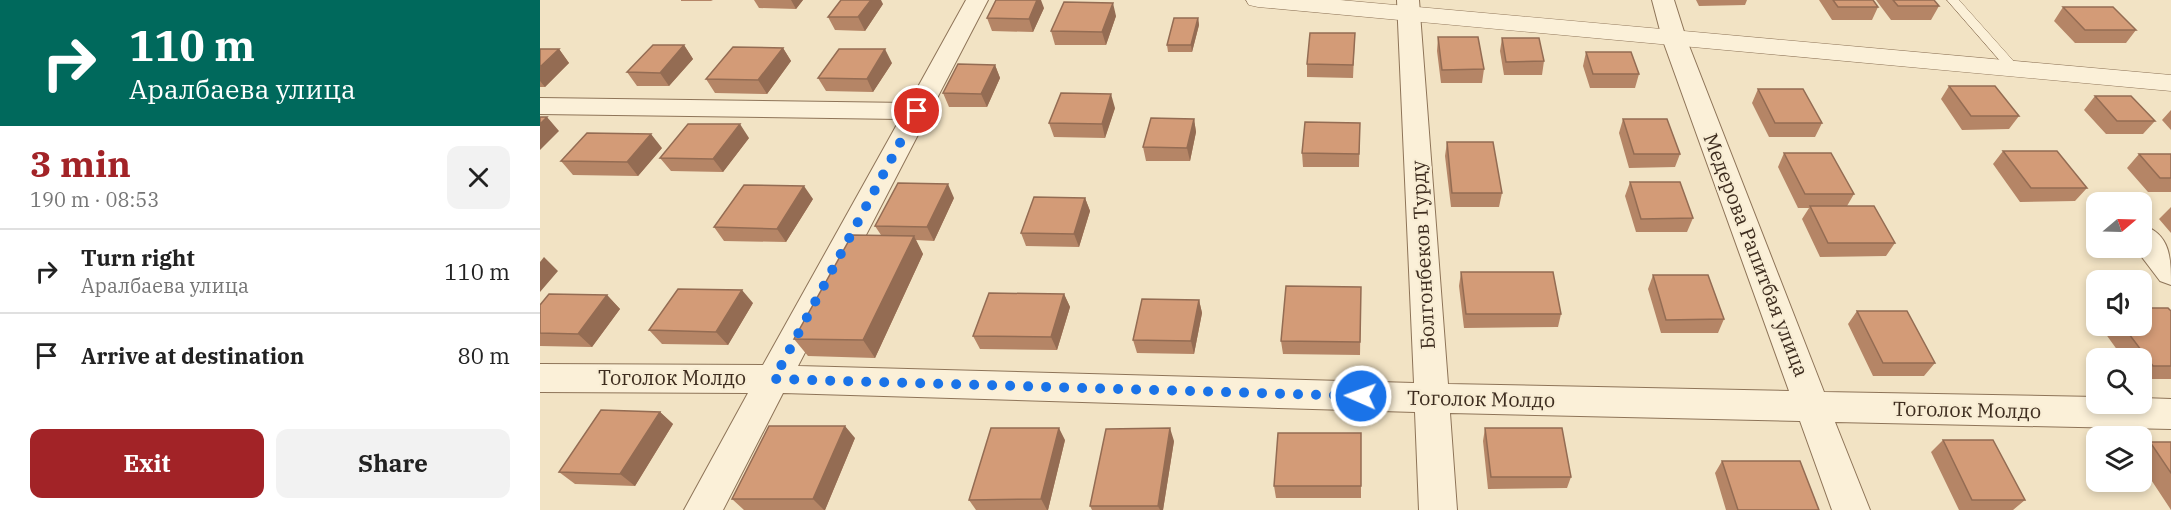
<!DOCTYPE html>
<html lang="en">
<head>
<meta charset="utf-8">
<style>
	:root { --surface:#fff; --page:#f2f2f2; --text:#222; --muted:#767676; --line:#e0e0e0; --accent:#a22327 }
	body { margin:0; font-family:"IBM Plex Serif",serif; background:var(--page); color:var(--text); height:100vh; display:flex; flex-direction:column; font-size:22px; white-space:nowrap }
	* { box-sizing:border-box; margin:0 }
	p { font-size:20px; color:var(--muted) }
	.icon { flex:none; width:33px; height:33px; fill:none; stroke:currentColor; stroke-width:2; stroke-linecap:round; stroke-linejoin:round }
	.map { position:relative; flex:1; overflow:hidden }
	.side { display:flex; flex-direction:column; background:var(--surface); width:540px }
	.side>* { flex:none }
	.top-card { background:#00695c; color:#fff; overflow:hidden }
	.needle { width:39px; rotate:71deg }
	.tools { position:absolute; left:1546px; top:192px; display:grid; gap:12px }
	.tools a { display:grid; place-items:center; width:66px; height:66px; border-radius:12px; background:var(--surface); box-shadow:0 3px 9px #0003; font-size:30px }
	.pin { position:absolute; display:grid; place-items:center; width:51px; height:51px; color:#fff; margin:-26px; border:3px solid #fff; border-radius:50%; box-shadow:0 2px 6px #0007 }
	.me { position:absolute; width:66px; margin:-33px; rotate:272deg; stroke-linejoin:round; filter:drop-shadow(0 0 4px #0008) }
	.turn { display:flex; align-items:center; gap:21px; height:126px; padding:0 30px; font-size:27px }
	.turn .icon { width:78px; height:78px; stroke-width:2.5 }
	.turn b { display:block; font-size:42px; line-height:51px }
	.round { display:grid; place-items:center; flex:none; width:63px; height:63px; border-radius:12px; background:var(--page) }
	.head { display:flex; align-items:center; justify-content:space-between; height:102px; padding:0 30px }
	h1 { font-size:36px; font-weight:800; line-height:45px; color:var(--accent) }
	.cta { display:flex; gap:12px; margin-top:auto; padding:12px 30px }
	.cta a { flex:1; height:69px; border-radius:12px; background:var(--accent); color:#fff; font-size:24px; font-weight:800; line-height:69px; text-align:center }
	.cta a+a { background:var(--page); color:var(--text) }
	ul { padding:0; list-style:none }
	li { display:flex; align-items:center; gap:18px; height:84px; padding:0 30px; border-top:2px solid var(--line) }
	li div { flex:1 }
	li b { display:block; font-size:22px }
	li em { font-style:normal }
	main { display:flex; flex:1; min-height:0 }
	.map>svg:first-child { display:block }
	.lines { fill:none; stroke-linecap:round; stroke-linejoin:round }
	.service-casing { stroke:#8e7458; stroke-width:1 }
	.minor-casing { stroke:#8e7458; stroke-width:2 }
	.tertiary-casing { stroke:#8e7458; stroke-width:1 }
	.service { fill:#fbf0d8; fill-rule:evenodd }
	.minor { fill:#fbf0d8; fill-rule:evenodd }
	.tertiary { fill:#fbf0d8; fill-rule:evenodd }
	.wall { fill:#b58566 }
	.shaded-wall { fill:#946c53 }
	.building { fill:#d39b77; stroke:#946c53; stroke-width:1.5 }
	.route { stroke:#1a73e8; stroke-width:10; stroke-dasharray:0 18 }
	.labels { text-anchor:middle; stroke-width:4.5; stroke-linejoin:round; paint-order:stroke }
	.street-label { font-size:20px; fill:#3d2c1e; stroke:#f8edd4 }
</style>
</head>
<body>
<main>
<section class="side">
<div class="top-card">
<div class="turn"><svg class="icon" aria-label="right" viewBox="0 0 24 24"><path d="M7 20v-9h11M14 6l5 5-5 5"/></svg><div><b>110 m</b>Аралбаева улица</div></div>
</div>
<div class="head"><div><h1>3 min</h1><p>190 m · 08:53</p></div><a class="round"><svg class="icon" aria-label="close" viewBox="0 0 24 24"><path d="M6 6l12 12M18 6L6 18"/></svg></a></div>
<ul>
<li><svg class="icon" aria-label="right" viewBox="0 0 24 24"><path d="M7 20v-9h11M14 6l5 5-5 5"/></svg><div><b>Turn right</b><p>Аралбаева улица</p></div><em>110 m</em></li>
<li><svg class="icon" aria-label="arrive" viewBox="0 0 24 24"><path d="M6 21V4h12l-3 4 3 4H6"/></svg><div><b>Arrive at destination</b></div><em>80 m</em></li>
</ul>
<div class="cta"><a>Exit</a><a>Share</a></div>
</section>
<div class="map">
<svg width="1631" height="510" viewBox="0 0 1631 510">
	<rect width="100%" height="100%" fill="#f2e3c4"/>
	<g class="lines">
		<defs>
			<path id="service" d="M1407 0H1419L1477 65V71H1469Z"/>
			<path id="minor" d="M426 0H448L258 366 874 383 857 0H879L908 384 1249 391 1122 38 1112 0H1134L1146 38 1284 392 1557 397V404H1602V398L1631 399V429L1295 422 1330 510H1292L1260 421 910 413 917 510H879L875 412 243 393 183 510H144L208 393 0 392V364L223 365 360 119 0 114V98L369 103Z
				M1602 225C1631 234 1631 259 1631 285L1620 281 1595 248H1602Z"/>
			<path id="tertiary" d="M706 0H800L1631 75V91L718 7 709 5Z"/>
		</defs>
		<use href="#service" class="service-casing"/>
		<use href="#minor" class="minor-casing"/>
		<use href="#tertiary" class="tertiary-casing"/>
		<use href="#service" class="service"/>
		<use href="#minor" class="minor"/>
		<use href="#tertiary" class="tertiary"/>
	</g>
	<path class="wall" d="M141 0H173L171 1H141Z
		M214 0H263L256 9 219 8Z
		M1156 0H1207L1205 5 1159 6Z
		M1279 0H1333L1338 7 1332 20H1292Z
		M1336 0H1394L1399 6 1391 20H1351Z
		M343 4 325 31 295 30 288 17Z
		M1523 7 1596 30 1586 43H1535L1514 21Z
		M504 8 493 32 452 31 447 18Z
		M576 16 566 45H515L511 31Z
		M658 18 659 25 652 52H628L627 45Z
		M815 33 813 78 767 77V64Z
		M898 37 944 69 942 83H901L897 51Z
		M962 38 1004 61 1002 75H964L960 51Z
		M144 45 153 59 129 86H97L87 72Z
		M243 48 251 61 227 94 175 93 166 79Z
		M0 49H19L29 63 5 87H0Z
		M1046 52 1099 74 1095 88H1050L1043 66Z
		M352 63 333 92 286 91 278 78Z
		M455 65 460 78 447 107H409L403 93Z
		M1409 86 1479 116 1469 129 1422 130 1401 99Z
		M1218 89 1282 123 1275 137H1229L1212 103Z
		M1555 96 1615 121 1603 134H1566L1544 110Z
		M575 108 565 138 514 137 509 123Z
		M1631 110V130L1622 120Z
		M654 119 656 132 650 161H606L603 147Z
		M1083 119 1140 154 1135 167 1089 168 1079 133Z
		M820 123 819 167H763L762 153Z
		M209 138 183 172 131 171 120 158Z
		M907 142 962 193 959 207H911L905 156Z
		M122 148 98 176 33 175 21 161Z
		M1463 151 1547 188 1535 201 1480 202 1453 164Z
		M1244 153 1314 194 1307 206 1355 243 1346 256 1280 257 1262 219 1269 208H1258L1238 167Z
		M1599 154H1631V192H1608L1587 168Z
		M1090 182 1153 218 1147 232H1096L1085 196Z
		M414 198 394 241 376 240 383 254 335 358 268 356 254 339 341 235 335 226Z
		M545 198 550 211 539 247 486 246 481 233Z
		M273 199 246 242 184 241 174 227Z
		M1631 207V233L1619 219Z
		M921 272 1021 314 1018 327 924 328 919 286Z
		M1113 275 1184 319 1178 333H1121L1108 289Z
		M821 287 820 355 743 354 741 341Z
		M524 294 530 307 517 350 440 349 433 336Z
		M67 295 80 309 52 347 0 346V305Z
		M659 300 662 313 654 354 597 353 593 340Z
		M213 303 188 345 122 344 109 330Z
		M1317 311 1395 363 1384 376H1333L1308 324Z
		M1631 311V379H1602V358H1583L1560 326H1602Z
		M120 412 133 424 95 486 35 484 19 472Z
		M945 428 1031 477 1027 488 948 489 943 441Z
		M821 433V498H736L734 486Z
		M315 438 285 510H204L192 499Z
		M525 440 508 510H436L429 500Z
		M1403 440 1485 500 1473 510H1419L1391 452Z
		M634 441 623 510H552L550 506Z
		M1610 442H1631V510L1602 466V448Z
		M1182 461 1279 510H1186L1175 473Z"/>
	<path class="shaded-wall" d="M251 0H263L256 9Z
		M331 0H341L343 4 325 31 318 17Z
		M497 0H501L504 8 493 32 489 19Z
		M573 3 576 16 566 45 562 32Z
		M658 18 659 25 652 52 651 45Z
		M144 45 153 59 129 86 120 73Z
		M243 48 251 61 227 94 218 80Z
		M19 49 29 63 5 87 0 81V67Z
		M345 49 352 63 333 92 327 79Z
		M455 65 460 78 447 107 441 94Z
		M571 94 575 108 565 138 562 124Z
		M7 117 19 131 0 150V124Z
		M654 119 656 132 650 161 647 148Z
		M200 124 209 138 183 172 173 159Z
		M111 134 122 148 98 176 87 162Z
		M408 184 414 198 394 241 387 227Z
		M264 186 273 199 246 242 237 229Z
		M545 198 550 211 539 247 534 234Z
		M374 236 383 254 335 358 323 340Z
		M4 257 18 271 0 292V262Z
		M202 290 213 303 188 345 176 332Z
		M524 294 530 307 517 350 511 337Z
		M67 295 80 309 52 347 38 334Z
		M659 300 662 313 654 354 651 341Z
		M120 412 133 424 95 486 80 474Z
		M305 426 315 438 285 510H284L273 499Z
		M519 428 525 440 508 510H507L501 499Z
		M630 428 634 441 623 510H620L618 506Z"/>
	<path class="building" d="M301 0H331L318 17H288Z
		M456 0H497L489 19 447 18Z
		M1293 0H1333L1338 7H1298Z
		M1353 0H1394L1399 6H1358Z
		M524 2 573 3 562 32 511 31Z
		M1523 7H1573L1596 30H1545Z
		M634 18H658L651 45H627Z
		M770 33H815L813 65 767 64Z
		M898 37H938L944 69 902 70Z
		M962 38H999L1004 61 966 62Z
		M113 45H144L120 73 87 72Z
		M193 47 243 48 218 80 166 79Z
		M0 49H19L0 67Z
		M299 49H345L327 79 278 78Z
		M1046 52H1091L1099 74H1053Z
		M418 64 455 65 441 94 403 93Z
		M1409 86H1455L1479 116H1431Z
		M1218 89H1263L1282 123H1235Z
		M521 93 571 94 562 124 509 123Z
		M1555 96H1591L1615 121H1577Z
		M0 117H7L0 124Z
		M611 118 654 119 647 148 603 147Z
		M1083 119H1127L1140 154H1094Z
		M765 122 820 123 819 154 762 153Z
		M148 124H200L173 159 120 158Z
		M47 133 111 134 87 162 21 161Z
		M907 142H953L962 193H912Z
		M1463 151H1517L1547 188H1491Z
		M1244 153H1291L1314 194H1265Z
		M1599 154H1631V178H1620Z
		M1090 182H1140L1153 218 1101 219Z
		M358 183 408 184 387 227 335 226Z
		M204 185 264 186 237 229 174 227Z
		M494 197 545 198 534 234 481 233Z
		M1270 206H1334L1355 243H1288Z
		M312 235 374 236 323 340 254 339Z
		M921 272H1013L1021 314H926Z
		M1113 275H1168L1184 319 1126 320Z
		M746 286 821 287 820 342 741 341Z
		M138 289 202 290 176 332 109 330Z
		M449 293 524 294 511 337 433 336Z
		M9 294 67 295 38 334 0 333V305Z
		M602 299 659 300 651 341 593 340Z
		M1602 308H1628L1631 311V366H1613L1583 326H1602Z
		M1317 311H1367L1395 363H1343Z
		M61 410 120 412 80 474 19 472Z
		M229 426H305L273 499H192Z
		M451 428H519L501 499 429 500Z
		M630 428 618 506H550L566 429Z
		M945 428H1022L1031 477H951Z
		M738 433H821V486H734Z
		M1403 440H1453L1485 500H1432Z
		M1610 442H1631V473Z
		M1182 461H1260L1279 510H1198Z"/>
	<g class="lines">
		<path class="route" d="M377 111 234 379 821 396"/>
	</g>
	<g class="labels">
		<g class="street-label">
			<text transform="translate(883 255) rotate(-93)" y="7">Болгонбеков Турду</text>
			<text transform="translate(1216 255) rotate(69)" y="7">Медерова Рапитбая улица</text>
			<text x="132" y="385">Тоголок Молдо</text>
			<text transform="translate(941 399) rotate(1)" y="7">Тоголок Молдо</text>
			<text transform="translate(1427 410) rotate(1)" y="7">Тоголок Молдо</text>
		</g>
	</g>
</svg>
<div class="tools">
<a><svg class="needle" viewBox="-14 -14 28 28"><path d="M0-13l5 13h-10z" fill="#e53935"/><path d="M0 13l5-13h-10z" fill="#767676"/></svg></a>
<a><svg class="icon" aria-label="sound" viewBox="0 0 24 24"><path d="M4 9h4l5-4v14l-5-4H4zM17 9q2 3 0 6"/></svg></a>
<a><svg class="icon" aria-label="search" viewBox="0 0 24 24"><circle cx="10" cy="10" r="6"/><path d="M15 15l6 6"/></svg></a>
<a><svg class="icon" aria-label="layers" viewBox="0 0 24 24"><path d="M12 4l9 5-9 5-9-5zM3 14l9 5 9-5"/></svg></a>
</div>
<div class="pin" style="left:377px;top:111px;background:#d93025"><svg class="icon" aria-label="arrive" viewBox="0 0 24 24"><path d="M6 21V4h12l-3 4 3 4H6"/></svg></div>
<svg class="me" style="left:821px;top:396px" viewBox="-20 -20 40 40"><circle r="17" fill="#1a73e8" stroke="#fff" stroke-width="3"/><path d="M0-11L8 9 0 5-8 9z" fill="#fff"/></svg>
</div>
</main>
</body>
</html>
